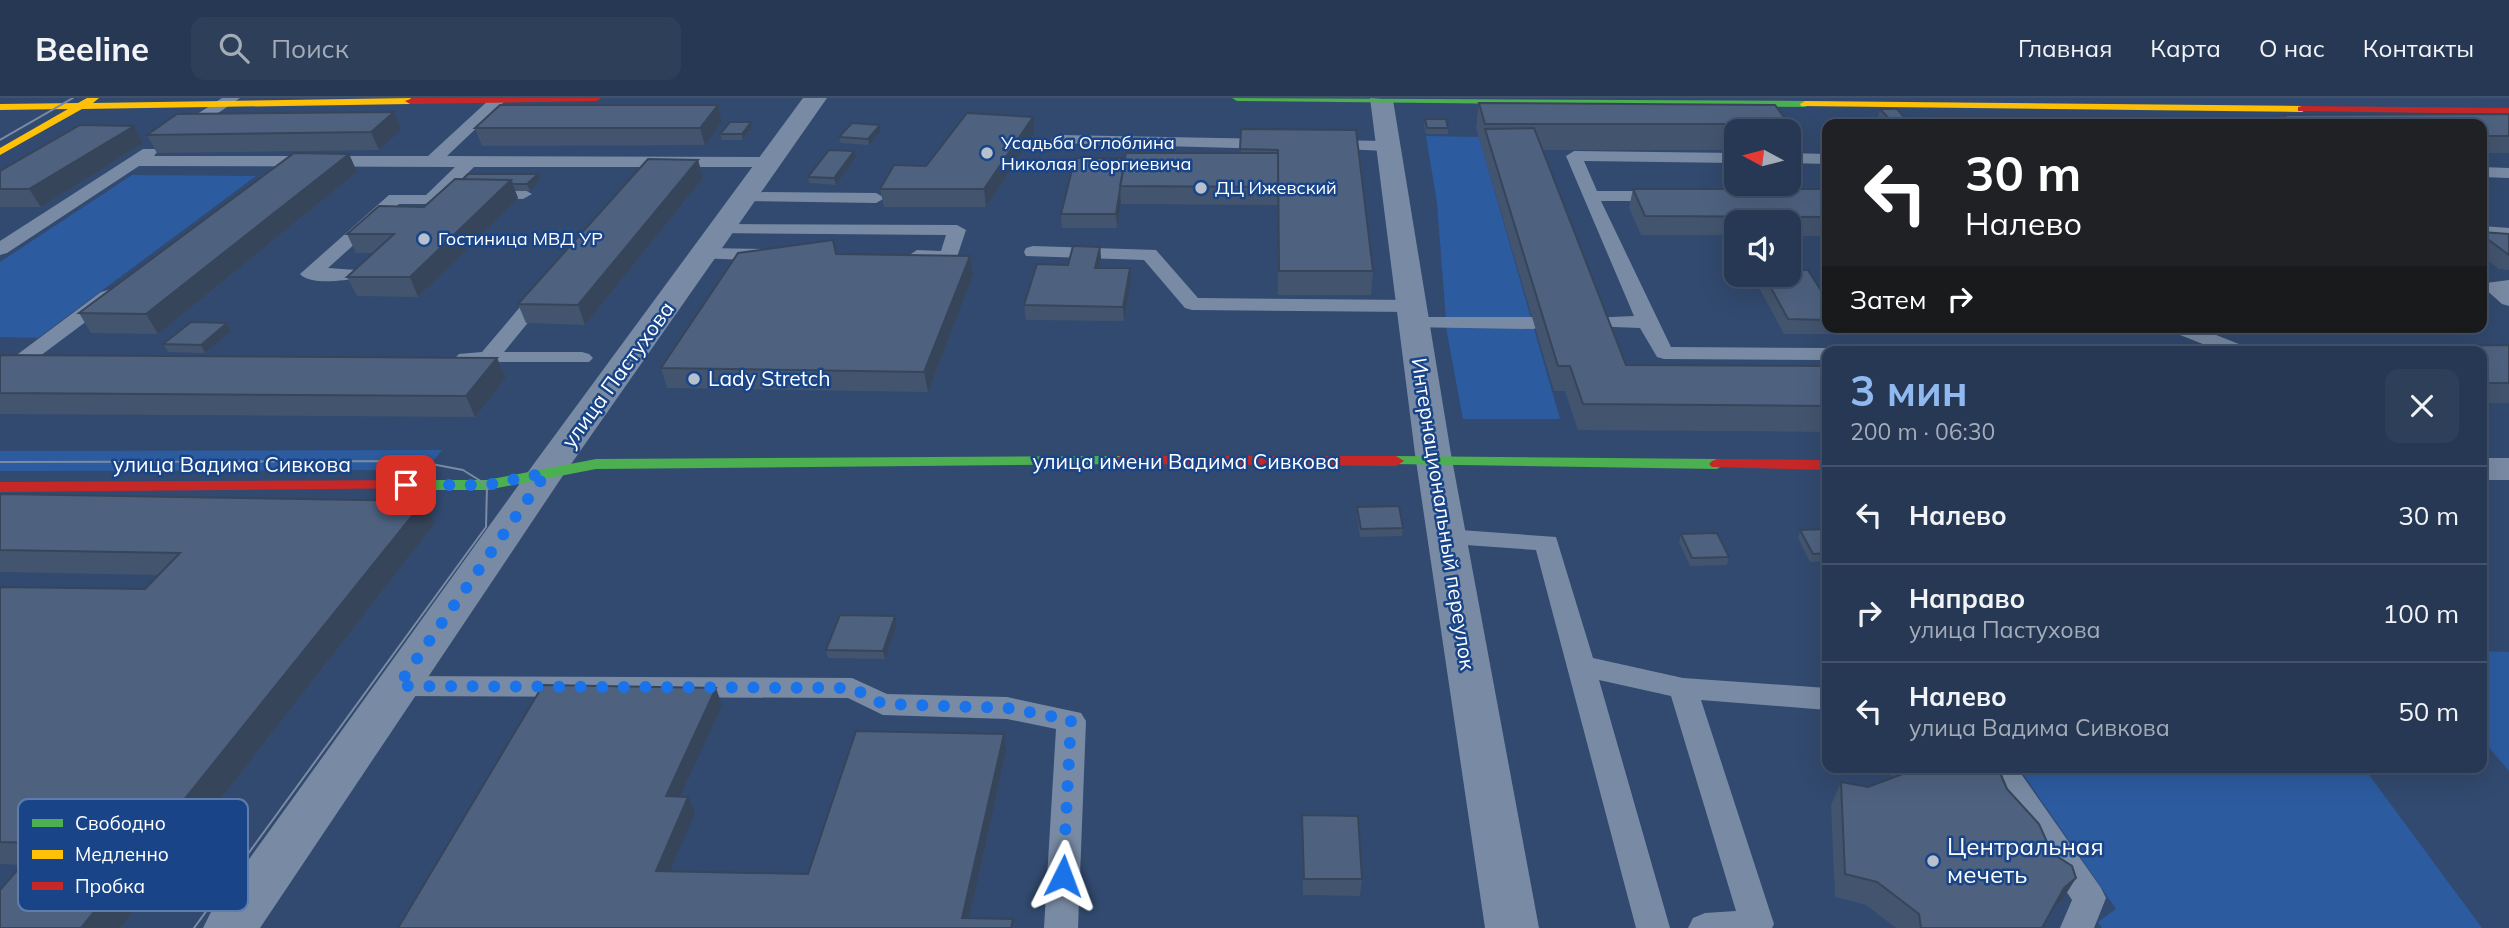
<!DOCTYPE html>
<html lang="ru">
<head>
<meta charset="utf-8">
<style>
	:root { --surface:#263853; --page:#2e3f5a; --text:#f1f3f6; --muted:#a4acb8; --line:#42526a; --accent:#90b9f0 }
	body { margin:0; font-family:Mulish,sans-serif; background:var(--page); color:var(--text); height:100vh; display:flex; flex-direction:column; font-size:26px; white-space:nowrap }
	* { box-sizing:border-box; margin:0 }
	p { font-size:23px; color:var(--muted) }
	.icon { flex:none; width:38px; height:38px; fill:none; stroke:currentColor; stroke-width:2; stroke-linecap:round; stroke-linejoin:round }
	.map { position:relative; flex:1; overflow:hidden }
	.side { position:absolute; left:1822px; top:248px; width:665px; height:427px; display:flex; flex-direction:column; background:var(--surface); border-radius:14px; box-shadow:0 7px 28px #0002,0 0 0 2px var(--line) }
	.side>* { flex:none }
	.banner { position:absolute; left:1822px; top:21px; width:665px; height:214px; border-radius:14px; box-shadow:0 7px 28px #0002,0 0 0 2px var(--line); background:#202124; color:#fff; overflow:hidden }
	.needle { width:46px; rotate:277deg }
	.fabs { position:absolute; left:1724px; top:21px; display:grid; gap:14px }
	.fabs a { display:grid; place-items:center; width:77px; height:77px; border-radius:14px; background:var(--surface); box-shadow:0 7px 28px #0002,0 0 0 2px var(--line); font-size:35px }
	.pin { position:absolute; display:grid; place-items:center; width:60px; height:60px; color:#fff; margin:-30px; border-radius:14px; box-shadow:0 4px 10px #0006 }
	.me { position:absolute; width:77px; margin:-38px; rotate:3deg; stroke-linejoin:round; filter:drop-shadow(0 0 5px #0008) }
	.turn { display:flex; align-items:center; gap:24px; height:147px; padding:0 28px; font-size:32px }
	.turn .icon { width:91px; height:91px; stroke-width:2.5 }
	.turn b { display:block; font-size:49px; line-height:60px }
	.then { display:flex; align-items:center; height:66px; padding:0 28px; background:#0003; gap:14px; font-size:26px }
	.round { display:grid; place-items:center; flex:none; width:74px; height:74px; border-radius:14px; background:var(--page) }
	.head { display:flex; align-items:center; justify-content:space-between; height:119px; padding:0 28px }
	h1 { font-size:42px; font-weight:700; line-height:52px; color:var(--accent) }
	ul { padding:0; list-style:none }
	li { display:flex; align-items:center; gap:21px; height:98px; padding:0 28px; border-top:2px solid var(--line) }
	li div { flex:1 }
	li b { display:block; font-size:26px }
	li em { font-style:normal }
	header { display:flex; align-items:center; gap:42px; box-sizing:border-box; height:98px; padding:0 35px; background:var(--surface); border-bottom:2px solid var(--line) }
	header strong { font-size:33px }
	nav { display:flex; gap:38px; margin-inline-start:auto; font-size:24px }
	.search { width:490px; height:63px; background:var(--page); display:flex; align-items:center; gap:18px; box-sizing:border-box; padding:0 24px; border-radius:14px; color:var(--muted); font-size:26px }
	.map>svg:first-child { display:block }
	.green { fill:#2c5b9f }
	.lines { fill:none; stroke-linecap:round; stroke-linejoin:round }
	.lane { fill:#798ba4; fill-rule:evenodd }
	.street { fill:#798ba4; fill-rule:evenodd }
	.fast { fill:#4caf50; fill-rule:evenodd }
	.slow { fill:#ffc107; fill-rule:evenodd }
	.jam { fill:#c62828; fill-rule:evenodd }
	.tram { stroke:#7a8ba3; stroke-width:2 }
	.wall { fill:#43546e }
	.shaded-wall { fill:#37455a }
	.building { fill:#4e6280; stroke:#37455a; stroke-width:2 }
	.route { stroke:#1a73e8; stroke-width:12; stroke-dasharray:0 21.6 }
	.poi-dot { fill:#b7c0cd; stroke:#194588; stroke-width:2.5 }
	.labels { text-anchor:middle; stroke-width:5; stroke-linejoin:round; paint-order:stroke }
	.far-poi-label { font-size:18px; fill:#fff; stroke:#194588; text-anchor:start }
	.street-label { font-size:21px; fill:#fff; stroke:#194588 }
	.poi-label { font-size:21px; fill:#fff; stroke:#194588; text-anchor:start }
	.near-poi-label { font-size:24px; fill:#fff; stroke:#194588; text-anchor:start }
	.key { fill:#194588; stroke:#5e7dac; stroke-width:2 }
	.key-label { font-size:19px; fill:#fff }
</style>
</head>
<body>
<header>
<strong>Beeline</strong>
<div class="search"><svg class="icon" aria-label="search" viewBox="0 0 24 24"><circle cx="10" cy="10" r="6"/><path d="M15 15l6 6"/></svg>Поиск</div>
<nav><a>Главная</a><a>Карта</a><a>О нас</a><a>Контакты</a></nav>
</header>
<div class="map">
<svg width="2509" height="830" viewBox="0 0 2509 830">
	<rect width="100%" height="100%" fill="#324a6f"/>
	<path class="green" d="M1426 38 1479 39 1560 321H1463L1447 235 1437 105Z
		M132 77 256 78 38 240 0 239V164Z
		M442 352 426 372 0 373V353Z
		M2482 553 2509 554V673L2482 641Z
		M2019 670H2364L2482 830H2102L2098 824 2116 811Z"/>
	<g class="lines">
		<path class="lane" d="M222 0H240L186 37H174L172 34 174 31Z
			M491 0 506 2 447 58 772 59 780 64 772 69H474L436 106H399L328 170 357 172 360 176 357 180C343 183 310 187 300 176L389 97H426L455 69 139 68 7 155 0 157V143L143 51H155L157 54 154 58H428Z
			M1059 37 1275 41 1283 46 1275 51 1053 45 1051 42 1053 39Z
			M1325 42 1387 43 1395 48 1387 53 1319 50 1317 47 1319 44Z
			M1574 53 1736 55V65L1584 63 1597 93H1665L1674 98 1665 103H1601L1671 249 1827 250 1836 254H1827V262L1664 261 1657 259 1640 230 1589 228 1586 224 1589 220 1634 218 1566 58Z
			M1788 55 1827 56V66L1788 65Z
			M2482 69 2509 70V80L2482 79Z
			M482 91H523L532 96 523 101 476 100 473 96Z
			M746 94 876 95 885 100 876 105 740 103 737 99 740 95Z
			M723 126 957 127 966 132 957 159C949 168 916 167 908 158L917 152 941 153 946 137 717 135 714 131 717 127Z
			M2482 128 2509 130V140L2482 138Z
			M1033 148 1156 152 1198 200 1410 202 1417 204 1420 208 1417 212 1410 214 1192 212 1185 210 1144 162 1026 158 1024 154 1026 150Z
			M705 150 768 151 777 157 768 163 698 160 696 156Z
			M2509 182V208L2502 206 2483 189 2486 185Z
			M544 187 554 193 504 254H582L589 256 593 260 589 264H459L455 260 459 256 482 254 537 189Z
			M108 192 115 194 118 198 115 202 28 267H14L10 263 14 259 101 194Z
			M1412 219H1533L1540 221 1543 225 1540 229 1533 231 1405 229 1402 225 1405 221Z
			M2167 229H2196L2249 250 2252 254H2223L2170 233Z
			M1447 431 1556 439 1593 560 1683 580 1827 590V612L1701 602 1774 826 1772 830H1688L1693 820 1705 815 1736 813 1671 598 1599 582 1670 830H1636L1536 452 1438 445 1434 439 1438 433Z
			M398 578 852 580 887 596 1007 599 1081 615 1086 623 1078 830H1044L1056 631 1007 621 883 617 848 600 398 598 388 595 384 588 388 581Z
			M1985 670H2017L2101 790 2106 800 2094 830H2060L2072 802Z"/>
		<path class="street" d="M803 0H827L562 379 260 830H203L211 814 533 367Z
			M1370 0 1393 2 1451 356 1539 830H1485L1415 356Z
			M2482 360H2509V382H2482Z"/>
		<path class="fast" d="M1232 0 1805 3 1810 6 1805 9 1237 3Z
			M1121 358 1126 360 1129 363 1126 366 596 371 487 392H427L419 387 427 382H487L596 361Z
			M1396 358 1717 361 1725 366 1717 371 1391 366 1388 363 1391 360Z"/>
		<path class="slow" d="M87 0H99L93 5 410 0 415 3 410 6 82 11 0 57V50L68 11 0 12V6L78 5Z
			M1805 3 2302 8 2307 11 2302 14 1801 8 1800 6Z"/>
		<path class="jam" d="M413 0H601L596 3 410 6 405 3Z
			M2302 8 2509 10V16L2298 13V9Z
			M1121 358H1396L1404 363 1396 368 1116 366 1113 363 1116 360Z
			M1717 361 1827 362V372L1712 369 1709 366 1712 363Z
			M427 382 432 384 435 387 432 390 0 394V384Z"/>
		<path class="tram" d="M0 42 73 0
			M0 364 416 363 463 372 487 387 486 429 194 830"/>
	</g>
	<path class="wall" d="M1479 5 1789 26 1787 33H1736V52H1542L1626 267 1827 268V334L1578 332 1565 293H1554L1476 30Z
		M718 7 722 24 705 47 482 48 475 30Z
		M1880 11 1910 26H1876Z
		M394 14 402 31 379 52 157 55 147 37Z
		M2509 16V55H2482V26H2278L2282 17Z
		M1932 19 2168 26H1930Z
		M1425 21 1448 30V36H1426L1424 28Z
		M751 24 752 30 743 42H722L720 36Z
		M880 27 881 33 869 47 841 45 839 39Z
		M134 28 143 45 41 109H0V73Z
		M1241 31 1356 32 1373 173 1371 197H1278V100V107L1121 106 1117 130H1062L1061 116 1125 60 1241 55Z
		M1034 36 986 109H884L880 91 926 68Z
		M854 53 856 59 836 87 809 85 808 79Z
		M349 56 357 74 158 236 91 235 79 215Z
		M698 62 703 80 585 227 526 225 518 206Z
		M538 76 540 82 530 93H515L518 100 418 199 357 198 347 179 374 155H356L347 136 424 109 463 81Z
		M1633 91H1827V138H1788V124H1736V137H1641L1629 110Z
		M2482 134 2509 136V172L2499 171 2482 158Z
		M1100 149 1101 162 1099 170 1131 184 1124 223 1026 222 1024 207 1068 167Z
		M836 156 973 177 928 294 667 290 661 270Z
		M1760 177H1788L1827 202V229H1836L1834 236H1784L1757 186Z
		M227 225 231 233 205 255 168 254 163 246Z
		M2509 247V305H2482V254H2427L2431 248Z
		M0 257 497 260 506 280 475 319 0 316Z
		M0 396 424 403 435 425 120 830H0L22 767 0 766V489L145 491 159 477 0 474Z
		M1357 409 1403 430 1402 438 1360 439 1357 417Z
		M1827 431V463L1810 464 1798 440 1800 432Z
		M1681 436 1729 459 1727 467 1690 468 1679 444Z
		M897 526 885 561 828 560 826 552Z
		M1891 670H1993L2052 755 2076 780 2062 802 2053 810 2042 830H1896L1866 807 1835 799 1831 707 1841 684 1868 689 1892 680Z
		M1302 717 1362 781 1360 798 1303 797Z"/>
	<path class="shaded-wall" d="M718 7 722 24 705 47 700 30Z
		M394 14 402 31 379 52 371 34Z
		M1033 19 1034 36 986 109 984 91Z
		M751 24 752 30 743 42 742 36Z
		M880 27 881 33 869 47 868 41Z
		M134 28 143 45 41 109 29 91Z
		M854 53 856 59 836 87 834 80Z
		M349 56 357 74 158 236 146 216Z
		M698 62 703 80 585 227 578 207Z
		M538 76 540 82 530 93 527 86Z
		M511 82 518 100 418 199 410 179Z
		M1120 93 1121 106 1117 130 1116 116Z
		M1100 149 1101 162 1096 184 1095 170Z
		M970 158 973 177 928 294 924 274Z
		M1130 170 1131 184 1124 223 1123 209Z
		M227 225 231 233 205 255 201 247Z
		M497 260 506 280 475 319 466 298Z
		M424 403 435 425 120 830H81Z
		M895 518 897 526 885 561 883 553Z
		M716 590 722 607 673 714 666 698Z
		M1004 636 1006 652 967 830 962 820Z
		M688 699 695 715 663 789 656 773Z
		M2076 780 2062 802 2050 812 2064 790Z"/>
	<path class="building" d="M1479 5 1775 7 1789 26H1485Z
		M500 7H718L700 30H475Z
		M1880 11H1897L1910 26H1894Z
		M394 14 371 34 147 37 177 16Z
		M967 15 1033 19 984 91H880L894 67 926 68Z
		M2509 16V38H2482V26H2297L2282 17Z
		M1932 19H2159L2168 26H1939Z
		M1425 21H1446L1448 30H1427Z
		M730 24H751L742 36H720Z
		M852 25 880 27 868 41 839 39Z
		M80 27 134 28 29 91H0V73Z
		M1534 30 1626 267 1827 268V308L1583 306 1570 268H1558L1485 31Z
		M1241 31 1356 32 1373 173H1279L1278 52 1240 51Z
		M829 52 854 53 834 80 808 79Z
		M294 55 349 56 146 216 79 215Z
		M1126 55H1278V89L1120 88Z
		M1075 60H1125L1116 116H1061Z
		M648 61 698 62 578 207 518 206Z
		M468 76H538L527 86H512L511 82 463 81Z
		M455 81 511 82 410 179H347L394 136H347L379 108 424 109Z
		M1633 91H1827V119L1645 118Z
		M2482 134 2509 136V157L2482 137Z
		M833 142 836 156 970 158 924 274 661 270 738 155Z
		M1073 148 1100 149 1095 170H1130L1123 209 1024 207 1037 166 1068 167Z
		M1788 172H1808L1827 202V222L1788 221 1764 177H1788Z
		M191 224 227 225 201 247 163 246Z
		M2509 247V285H2482V254H2438L2431 248Z
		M0 257 497 260 466 298 0 295Z
		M0 396 424 403 81 830H0V792L41 745 0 744V489L145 491 180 455 0 452Z
		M1399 408 1403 430 1361 431 1357 409Z
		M1827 431V455L1813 456 1800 432Z
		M1717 435 1729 459 1692 460 1681 436Z
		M840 517 895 518 883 553 826 552Z
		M543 587 716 590 666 698 688 699 656 773 808 776 856 633 1004 636 962 820 1013 821 1011 830H398Z
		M1904 670H1993L1999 672 2007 691 2039 726 2052 755 2072 768 2076 780 2064 790 2042 830H1921L1919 816 1877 784 1845 776 1841 684 1868 689 1905 675Z
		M1302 717 1358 718 1362 781H1304Z"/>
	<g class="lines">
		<path class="route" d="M406 387H487L546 375 398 588 852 590 883 606 1007 610 1071 622 1063 778"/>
	</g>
	<g class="poi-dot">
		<circle cx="987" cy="55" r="7"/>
		<circle cx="1201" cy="90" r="7"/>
		<circle cx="424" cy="141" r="7"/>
		<circle cx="694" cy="281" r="7"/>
		<circle cx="1933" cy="763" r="7"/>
	</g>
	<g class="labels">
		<g class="far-poi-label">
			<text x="1001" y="51">Усадьба Оглоблина<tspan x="1001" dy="21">Николая Георгиевича</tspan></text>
			<text x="1215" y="96">ДЦ Ижевский</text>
			<text x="438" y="147">Гостиница МВД УР</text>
		</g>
		<g class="street-label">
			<text transform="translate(618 277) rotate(-54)" y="7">улица Пастухова</text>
			<text x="1186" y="371">улица имени Вадима Сивкова</text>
			<text x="232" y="374">улица Вадима Сивкова</text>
			<text transform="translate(1443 416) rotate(81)" y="7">Интернациональный переулок</text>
		</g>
		<g class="poi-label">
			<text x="708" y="288">Lady Stretch</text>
		</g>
		<g class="near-poi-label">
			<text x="1947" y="757">Центральная<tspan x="1947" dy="28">мечеть</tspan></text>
		</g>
	</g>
	<rect x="18" y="701" width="230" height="112" rx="10" class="key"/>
	<rect x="32" y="721" width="31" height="8" fill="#4caf50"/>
	<rect x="32" y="752" width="31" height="9" fill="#ffc107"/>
	<rect x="32" y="784" width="31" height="8" fill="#c62828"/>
	<g class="key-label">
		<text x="75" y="732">Свободно</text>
		<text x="75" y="763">Медленно</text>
		<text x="75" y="795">Пробка</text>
	</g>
</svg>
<div class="fabs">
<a><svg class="needle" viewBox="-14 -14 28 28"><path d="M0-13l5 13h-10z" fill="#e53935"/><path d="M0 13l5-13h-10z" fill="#a4acb8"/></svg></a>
<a><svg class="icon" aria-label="sound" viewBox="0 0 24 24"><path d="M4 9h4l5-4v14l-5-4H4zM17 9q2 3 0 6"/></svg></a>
</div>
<div class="pin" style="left:406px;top:387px;background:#d93025"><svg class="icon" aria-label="arrive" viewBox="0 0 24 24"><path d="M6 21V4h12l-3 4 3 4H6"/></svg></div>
<svg class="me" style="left:1063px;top:778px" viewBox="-20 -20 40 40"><path d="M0-17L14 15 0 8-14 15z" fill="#1a73e8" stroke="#fff" stroke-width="4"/></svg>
<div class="banner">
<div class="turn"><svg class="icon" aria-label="left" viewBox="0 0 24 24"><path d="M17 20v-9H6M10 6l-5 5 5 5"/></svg><div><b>30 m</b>Налево</div></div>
<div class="then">Затем<svg class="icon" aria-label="right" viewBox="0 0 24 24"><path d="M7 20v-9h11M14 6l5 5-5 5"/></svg></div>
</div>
<section class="side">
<div class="head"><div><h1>3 мин</h1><p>200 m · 06:30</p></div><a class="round"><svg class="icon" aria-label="close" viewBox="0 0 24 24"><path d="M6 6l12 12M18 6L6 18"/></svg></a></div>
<ul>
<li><svg class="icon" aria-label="left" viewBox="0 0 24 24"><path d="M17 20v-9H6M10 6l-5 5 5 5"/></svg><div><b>Налево</b></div><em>30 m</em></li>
<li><svg class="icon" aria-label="right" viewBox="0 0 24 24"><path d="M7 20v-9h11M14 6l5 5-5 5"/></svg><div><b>Направо</b><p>улица Пастухова</p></div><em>100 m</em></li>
<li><svg class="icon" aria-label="left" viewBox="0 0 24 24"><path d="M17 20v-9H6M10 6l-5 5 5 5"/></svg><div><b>Налево</b><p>улица Вадима Сивкова</p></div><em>50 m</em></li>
</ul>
</section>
</div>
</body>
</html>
